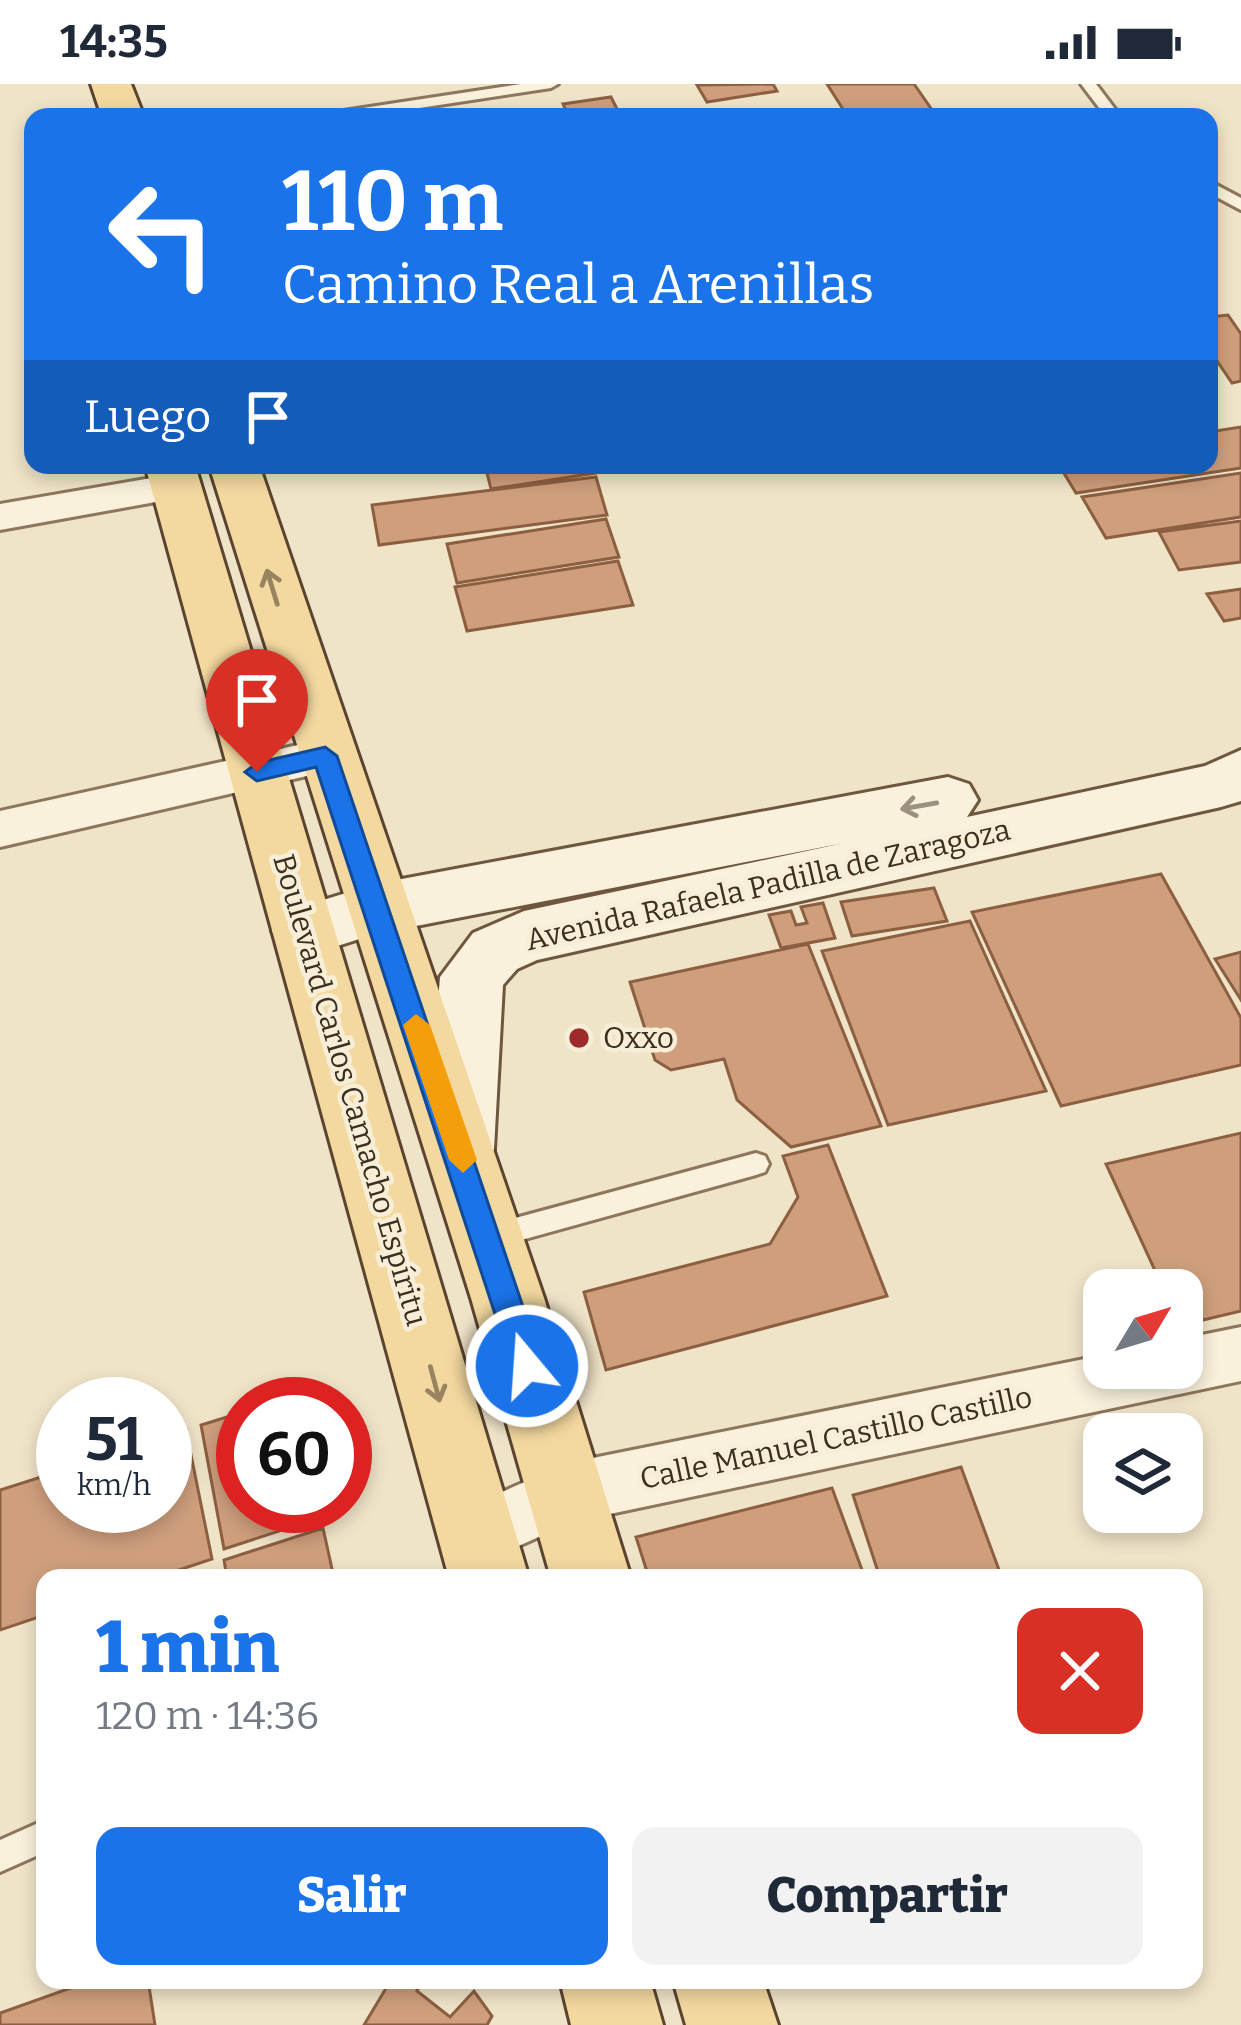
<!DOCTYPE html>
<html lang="es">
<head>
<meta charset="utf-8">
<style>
	:root { --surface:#fff; --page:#f2f2f3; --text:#1f2937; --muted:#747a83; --accent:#1a73e8 }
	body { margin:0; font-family:Bitter,serif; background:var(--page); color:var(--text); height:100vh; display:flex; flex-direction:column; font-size:45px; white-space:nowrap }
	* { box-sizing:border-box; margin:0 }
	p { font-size:39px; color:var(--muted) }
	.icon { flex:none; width:66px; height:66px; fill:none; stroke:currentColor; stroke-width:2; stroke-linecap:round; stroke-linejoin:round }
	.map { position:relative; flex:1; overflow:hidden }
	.details { position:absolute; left:36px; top:1485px; width:1167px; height:420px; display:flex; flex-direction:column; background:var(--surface); border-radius:24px; box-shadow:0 6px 18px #0003 }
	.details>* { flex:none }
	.banner { position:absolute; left:24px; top:24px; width:1194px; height:366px; border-radius:24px; box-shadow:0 6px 18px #0003; background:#1a73e8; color:#fff; overflow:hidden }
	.needle { width:78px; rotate:52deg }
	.fabs { position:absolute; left:1083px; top:1185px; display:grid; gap:24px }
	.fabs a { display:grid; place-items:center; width:120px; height:120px; border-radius:24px; background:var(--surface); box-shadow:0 6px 18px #0003; font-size:60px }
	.speed { position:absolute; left:36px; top:1293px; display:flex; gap:24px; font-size:60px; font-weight:700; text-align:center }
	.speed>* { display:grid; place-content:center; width:156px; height:156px; border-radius:50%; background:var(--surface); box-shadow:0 6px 18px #0003; line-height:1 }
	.speed small { font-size:30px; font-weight:400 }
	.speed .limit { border:18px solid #d22; background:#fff; color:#111 }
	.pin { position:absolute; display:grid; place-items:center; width:102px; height:102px; color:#fff; margin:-123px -51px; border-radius:50% 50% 50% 0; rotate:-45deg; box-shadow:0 0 12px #0007 }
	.pin .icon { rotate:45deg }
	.me { position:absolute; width:132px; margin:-66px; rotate:342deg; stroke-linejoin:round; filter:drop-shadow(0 0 9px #0008) }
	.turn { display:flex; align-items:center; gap:42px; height:252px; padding:0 60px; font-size:54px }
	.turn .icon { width:156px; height:156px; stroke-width:2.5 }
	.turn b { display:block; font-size:84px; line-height:102px }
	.then { display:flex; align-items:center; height:114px; padding:0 60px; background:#0003; gap:24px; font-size:45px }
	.round { display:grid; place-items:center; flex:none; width:126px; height:126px; border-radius:24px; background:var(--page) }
	.overview { display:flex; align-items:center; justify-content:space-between; height:204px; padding:0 60px }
	h1 { font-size:72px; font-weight:800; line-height:90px; color:var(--accent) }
	.action { display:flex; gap:24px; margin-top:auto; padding:24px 60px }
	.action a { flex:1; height:138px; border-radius:24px; background:var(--accent); color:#fff; font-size:48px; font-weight:800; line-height:138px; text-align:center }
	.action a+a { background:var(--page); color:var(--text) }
	.status { display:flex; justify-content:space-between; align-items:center; height:84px; padding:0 60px; background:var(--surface); direction:ltr }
	.status svg { height:33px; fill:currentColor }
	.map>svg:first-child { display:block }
	.building { fill:#cf9f7d; stroke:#8d5f41; stroke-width:3 }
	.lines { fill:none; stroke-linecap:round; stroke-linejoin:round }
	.lane-casing { stroke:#8d765c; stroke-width:6 }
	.street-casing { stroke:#8d765c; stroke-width:6 }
	.secondary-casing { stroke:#6f573f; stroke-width:6 }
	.primary-casing { stroke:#5b4430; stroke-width:6 }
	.lane { fill:#faf1dc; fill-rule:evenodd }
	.street { fill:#faf1dc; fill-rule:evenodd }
	.secondary { fill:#faf1dc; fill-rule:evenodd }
	.primary { fill:#f3d9a0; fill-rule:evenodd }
	.oneway { stroke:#988460 }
	.oneway2 { stroke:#9c907e }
	.route { fill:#1a73e8; stroke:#114b97; stroke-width:3 }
	.slow { fill:#f59e0b }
	.poi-dot { fill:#9e2a2b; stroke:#f7eed8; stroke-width:4.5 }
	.labels { text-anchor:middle; stroke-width:9; stroke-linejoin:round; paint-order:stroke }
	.street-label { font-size:30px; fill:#3d2e20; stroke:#f7eed8 }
	.poi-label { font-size:30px; fill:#3d2e20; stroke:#f7eed8; text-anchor:start }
</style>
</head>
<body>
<div class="status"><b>14:35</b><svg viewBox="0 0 49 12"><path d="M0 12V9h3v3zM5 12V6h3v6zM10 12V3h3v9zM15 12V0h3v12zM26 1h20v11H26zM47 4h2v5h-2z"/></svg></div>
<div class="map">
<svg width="1241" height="1941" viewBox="0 0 1241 1941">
	<rect width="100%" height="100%" fill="#f0e4c8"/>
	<path class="building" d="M773 0 777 7 707 18 697 1Z
		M827 0H914L937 33H848Z
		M611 13 621 33H569L563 20Z
		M1228 231 1241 250V297L1232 299 1209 265V233Z
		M1241 343V384L1076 409 1059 381H1209V348Z
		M485 381H594L596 389 491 405Z
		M1241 389V433L1106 454 1082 413Z
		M596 393 607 431 379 461 372 421Z
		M606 435 619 473 457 499 447 460Z
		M1241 437V478L1179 486 1159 448Z
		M618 477 633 521 467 547 455 503Z
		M1241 505V534L1224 537 1207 510Z
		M1161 790 1241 934V981L1061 1022 972 828Z
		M934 804 947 837 852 852 841 818Z
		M823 819 835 854 781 864 769 831 791 827 796 841 807 839 801 823Z
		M970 837 1046 1007 888 1041 822 867Z
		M808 860 881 1042 791 1063 737 1016 724 975 671 986 655 976 630 898Z
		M1241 868V916L1215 875Z
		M1241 1049V1227L1182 1241V1206H1164L1106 1080Z
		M828 1061 887 1212 606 1286 584 1208 770 1160 798 1113 783 1072Z
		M243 1328V1422H313L316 1435 224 1465 201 1341Z
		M186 1346 212 1475 155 1494H45V1531L0 1546V1406L63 1386V1422H165V1353Z
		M961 1383 1002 1494H880L853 1411Z
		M832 1404 865 1494H649L636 1453Z
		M323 1444 334 1494H227L224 1476Z
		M93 1896H148L155 1941H0V1929Z
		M391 1896H423L417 1907 450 1933 474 1907 492 1932 487 1941H364Z"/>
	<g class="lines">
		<defs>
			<path id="lane" d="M521 0H558L551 4 360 33H323L330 29Z
				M1081 0H1096L1121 33H1106Z
				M1209 97 1241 114V126L1209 109Z
				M756 1069 765 1072 769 1080 765 1088 756 1091 489 1165 480 1161 476 1153 480 1145 489 1141Z
				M45 1736V1768L0 1788V1756Z"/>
			<path id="street" d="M175 390 189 394 195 403 189 412 0 446V420Z
				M325 655 341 660 347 672 341 684 0 763V727Z
				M1241 1243V1297L572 1438 476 1481 454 1473 446 1451 454 1429 568 1379 1104 1271V1284H1182V1255Z"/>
			<path id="secondary" d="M1241 666V717L1221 723 537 876 517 885 503 901 494 1065 484 1087 460 1095 436 1087 426 1065 440 893 473 849 524 827 844 759 375 850 303 873 281 865 272 847 281 829 375 800 948 693 969 700 978 716 967 733 1205 682Z"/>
			<path id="primary" d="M91 0H131L144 33H102Z
				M145 381H195L529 1494H449Z
				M209 381H259L544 1214 631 1494H551L471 1214Z
				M560 1896H650L663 1941H571Z
				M673 1896H763L778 1941H686Z"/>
		</defs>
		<use href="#lane" class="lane-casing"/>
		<use href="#street" class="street-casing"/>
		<use href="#secondary" class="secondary-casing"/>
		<use href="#primary" class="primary-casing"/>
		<use href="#lane" class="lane"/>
		<use href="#street" class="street"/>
		<use href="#secondary" class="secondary"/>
		<use href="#primary" class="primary"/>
	</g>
	<defs><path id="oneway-shaft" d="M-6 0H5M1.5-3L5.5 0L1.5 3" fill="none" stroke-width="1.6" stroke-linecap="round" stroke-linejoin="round" transform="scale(3)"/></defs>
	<g class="oneway">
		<use href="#oneway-shaft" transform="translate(272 503) rotate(-107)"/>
		<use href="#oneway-shaft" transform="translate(435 1300) rotate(75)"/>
	</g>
	<use class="oneway2" href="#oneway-shaft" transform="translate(919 722) rotate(170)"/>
	<path class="route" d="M325 663 337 672 543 1282 538 1292 527 1296 517 1292 512 1282 316 683 257 697 245 688 257 679Z"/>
	<path class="slow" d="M416 930 430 941 477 1076 463 1089 449 1076 403 941Z"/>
	<circle class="poi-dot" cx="579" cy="954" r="12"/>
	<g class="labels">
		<g class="street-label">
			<text transform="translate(768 801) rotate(-13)" y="10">Avenida Rafaela Padilla de Zaragoza</text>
			<text transform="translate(350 1006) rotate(74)" y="10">Boulevard Carlos Camacho Espíritu</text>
			<text transform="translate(836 1354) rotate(-12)" y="10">Calle Manuel Castillo Castillo</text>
		</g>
		<g class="poi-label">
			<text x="603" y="964">Oxxo</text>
		</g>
	</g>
</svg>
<div class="fabs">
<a><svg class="needle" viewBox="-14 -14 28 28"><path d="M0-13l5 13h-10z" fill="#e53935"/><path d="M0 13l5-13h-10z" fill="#747a83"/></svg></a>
<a><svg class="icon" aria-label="layers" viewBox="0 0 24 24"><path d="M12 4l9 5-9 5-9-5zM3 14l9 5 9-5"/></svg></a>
</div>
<div class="speed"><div>51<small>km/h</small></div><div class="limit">60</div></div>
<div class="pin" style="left:257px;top:688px;background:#d93025"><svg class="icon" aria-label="arrive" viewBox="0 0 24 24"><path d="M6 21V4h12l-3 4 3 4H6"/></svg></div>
<svg class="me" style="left:527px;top:1282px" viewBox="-20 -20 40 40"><circle r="17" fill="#1a73e8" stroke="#fff" stroke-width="3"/><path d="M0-11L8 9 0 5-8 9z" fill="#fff"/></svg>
<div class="banner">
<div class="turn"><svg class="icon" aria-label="left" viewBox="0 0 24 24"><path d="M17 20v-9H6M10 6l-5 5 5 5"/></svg><div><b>110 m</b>Camino Real a Arenillas</div></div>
<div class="then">Luego<svg class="icon" aria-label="arrive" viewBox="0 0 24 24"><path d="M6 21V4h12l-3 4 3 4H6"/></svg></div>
</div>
<section class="details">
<div class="overview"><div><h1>1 min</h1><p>120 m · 14:36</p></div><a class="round" style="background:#d93025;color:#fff"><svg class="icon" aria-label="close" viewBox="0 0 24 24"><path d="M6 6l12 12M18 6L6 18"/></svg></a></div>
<div class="action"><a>Salir</a><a>Compartir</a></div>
</section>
</div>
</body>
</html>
